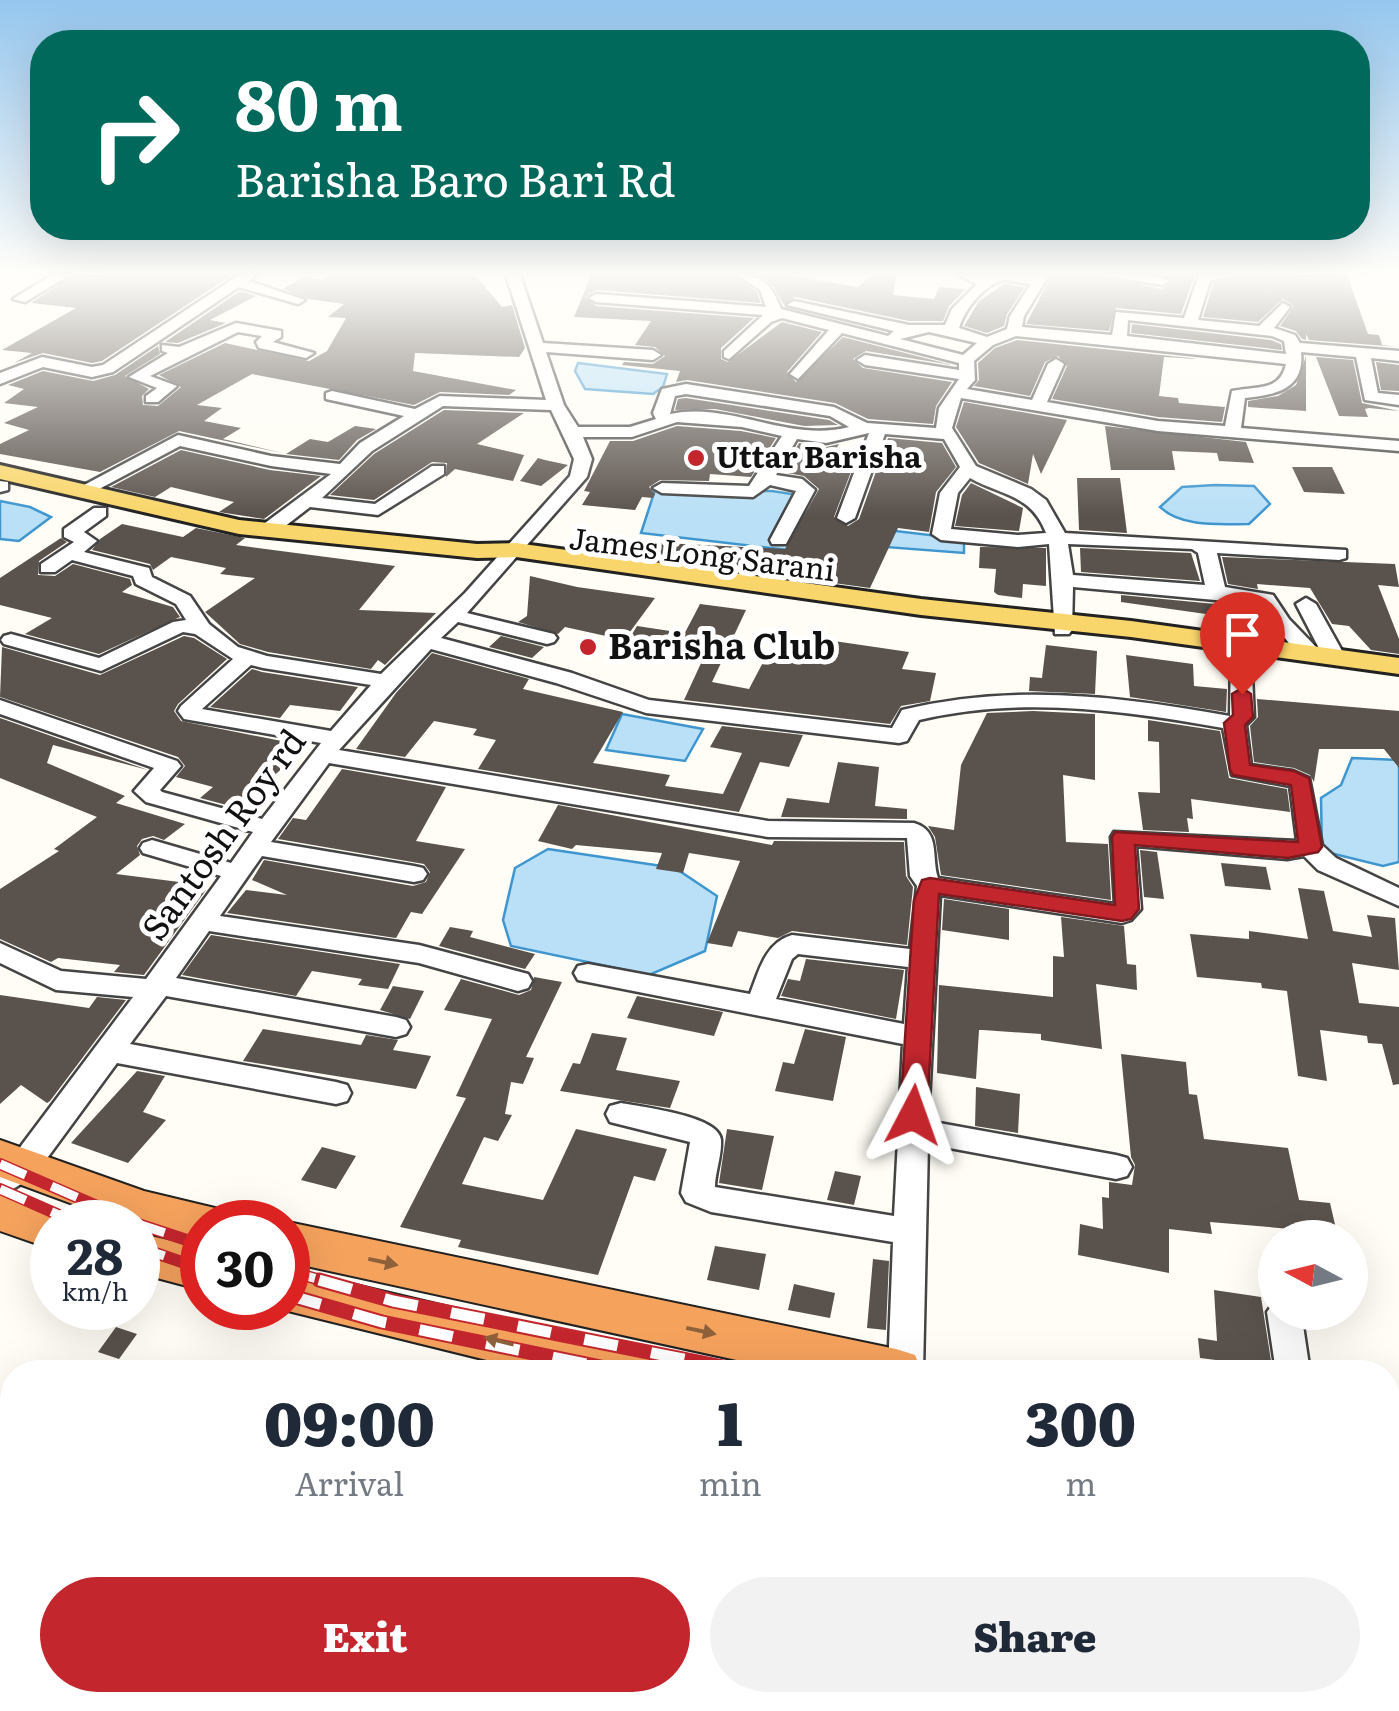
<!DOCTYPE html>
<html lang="en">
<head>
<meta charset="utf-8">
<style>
	:root { --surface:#fff; --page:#f2f2f3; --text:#1f2937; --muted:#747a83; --accent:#c4262e }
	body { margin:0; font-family:Literata,serif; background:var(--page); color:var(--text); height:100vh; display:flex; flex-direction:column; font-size:38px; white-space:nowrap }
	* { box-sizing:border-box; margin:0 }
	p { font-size:32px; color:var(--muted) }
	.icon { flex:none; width:55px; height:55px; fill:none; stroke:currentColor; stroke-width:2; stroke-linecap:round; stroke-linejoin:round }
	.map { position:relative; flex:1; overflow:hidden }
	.sheet { position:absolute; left:0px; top:1360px; width:1400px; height:352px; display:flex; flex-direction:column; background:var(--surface); border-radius:40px 40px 0 0; box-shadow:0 10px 40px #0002 }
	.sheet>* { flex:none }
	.guide { position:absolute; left:30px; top:30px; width:1340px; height:210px; border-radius:40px; box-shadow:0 10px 40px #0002; background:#00695c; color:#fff; overflow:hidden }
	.needle { width:65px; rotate:277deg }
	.buttons { position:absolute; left:1258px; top:1220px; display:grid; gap:20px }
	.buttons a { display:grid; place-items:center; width:110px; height:110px; border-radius:50%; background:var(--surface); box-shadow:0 10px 40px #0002; font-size:50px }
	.speed { position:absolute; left:30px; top:1200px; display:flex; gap:20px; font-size:50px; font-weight:700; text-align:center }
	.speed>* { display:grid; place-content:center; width:130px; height:130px; border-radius:50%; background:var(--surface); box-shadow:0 10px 40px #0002; line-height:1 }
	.speed small { font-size:25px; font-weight:400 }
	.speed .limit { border:15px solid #d22; background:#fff; color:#111 }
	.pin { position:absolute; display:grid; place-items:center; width:85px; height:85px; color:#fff; margin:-102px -42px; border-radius:50% 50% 50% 0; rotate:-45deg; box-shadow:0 0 10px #0007 }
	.pin .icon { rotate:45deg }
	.me { position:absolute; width:110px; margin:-55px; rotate:4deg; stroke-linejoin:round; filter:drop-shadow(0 0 8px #0008) }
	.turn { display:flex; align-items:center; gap:35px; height:210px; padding:0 40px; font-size:45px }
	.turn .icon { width:130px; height:130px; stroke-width:2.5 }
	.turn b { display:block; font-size:70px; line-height:85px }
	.eta { display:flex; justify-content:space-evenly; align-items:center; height:170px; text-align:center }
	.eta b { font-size:60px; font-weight:800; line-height:70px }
	.primary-button { display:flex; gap:20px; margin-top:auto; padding:20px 40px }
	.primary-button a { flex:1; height:115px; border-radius:60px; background:var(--accent); color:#fff; font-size:40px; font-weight:800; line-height:115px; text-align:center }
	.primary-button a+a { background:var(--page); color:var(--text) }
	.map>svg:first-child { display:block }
	.water { fill:#b9e0f7; stroke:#3f96cf; stroke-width:2.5 }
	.building { fill:#5a524d }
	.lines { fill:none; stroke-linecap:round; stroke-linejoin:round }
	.minor-casing { stroke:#444; stroke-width:5 }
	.major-casing { stroke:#222; stroke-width:6 }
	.highway-casing { stroke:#222; stroke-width:4 }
	.minor { fill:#fff; fill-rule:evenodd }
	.major { fill:#f9d66b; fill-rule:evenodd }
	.highway { fill:#f5a25d; fill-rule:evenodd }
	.rail-far1-casing { stroke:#c4262e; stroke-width:12 }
	.rail-casing { stroke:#c4262e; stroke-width:15 }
	.rail-far1 { stroke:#fff; stroke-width:9; stroke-dasharray:28; stroke-linecap:butt }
	.rail { stroke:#fff; stroke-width:11; stroke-dasharray:34; stroke-linecap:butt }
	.oneway { fill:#8e613b }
	.route { fill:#c4262e; stroke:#7f191e; stroke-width:2.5 }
	.poi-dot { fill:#c4262e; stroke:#fff; stroke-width:4 }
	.labels { text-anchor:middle; stroke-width:10; stroke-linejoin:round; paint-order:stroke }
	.far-poi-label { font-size:30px; font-weight:bold; fill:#111; stroke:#fff; text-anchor:start }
	.far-street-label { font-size:30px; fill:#111; stroke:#fff }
	.poi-label { font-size:35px; font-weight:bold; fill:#111; stroke:#fff; text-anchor:start }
	.street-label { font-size:35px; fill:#111; stroke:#fff }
</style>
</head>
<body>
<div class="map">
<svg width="1399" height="1711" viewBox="0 0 1399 1711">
	<rect width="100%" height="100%" fill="#fffdf5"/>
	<path class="water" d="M578 363 667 374 663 387 653 394 585 389 575 371Z
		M1215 485 1254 486 1270 504 1249 524C1221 524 1182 528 1160 507L1182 487Z
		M655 490 772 491 811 497 788 550 641 533Z
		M0 501 30 507 51 517 19 541 0 539Z
		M853 526 964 539V553L846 544Z
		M622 714 703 729 685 761 606 750Z
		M1352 758 1399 760V862L1383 866 1322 851 1321 798 1341 785Z
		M548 849 675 868 717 896 705 951 649 975 511 946 503 920 515 868Z"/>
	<path class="building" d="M73 275H232L102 361 92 363 43 353 14 363 32 353 2 350 76 308 31 303Z
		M330 275H475L502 307 512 305 525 348 519 357 415 353 413 371 516 390 509 395 440 392 414 405 252 374 197 405 222 408 204 421 241 428 223 439 282 453 179 431 100 472 0 454V444L29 430 4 423 38 407 4 403 24 389 8 385 43 371 93 381 115 375 158 346 160 354 125 376 149 389 142 396 143 405 158 406 181 387 159 375 225 343 309 361 327 351 346 318 328 317 344 304 308 299 283 289 304 277 324 280Z
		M591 275H734L757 292 761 303 596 290 585 297 596 306 754 318 721 348V359L728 362 782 322 822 332 787 372 796 382 843 337 952 365 866 351 853 359 863 368 952 382 936 406 933 424 868 419 835 403 687 380 676 382 680 371 622 365 624 362 653 364 665 356 655 347 635 345 651 321 574 317Z
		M760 275H786L858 287 872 275H897L893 295 934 299 939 287 966 289 949 306 943 321H909L795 297 784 305 773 286Z
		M1052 275H1098L1161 289 1173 282 1164 275H1195L1181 314 1116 308 1109 331 1026 324Z
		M1238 275H1347L1368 334 1379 335 1382 345 1399 347 1309 340 1306 334V340L1302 339 1296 331 1280 326 1294 306 1283 299 1258 322 1203 317 1213 284Z
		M1004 284 1025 287 1007 314 1004 326 987 333 964 326 979 301Z
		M240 291 256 296 210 320 226 323 178 343 165 342Z
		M1132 324 1271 340 1281 344 1282 350 1131 333Z
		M1017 340 1200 359 1164 357 1159 396 1178 398 1179 403 1225 407 1222 422 1158 417 1052 399 1067 366 1058 356 1045 362 1030 396 974 386 979 380 978 363 995 348Z
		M1306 356V411L1248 407V401L1278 396 1296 385Z
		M1316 357 1353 360 1362 403 1399 411 1369 408 1365 409 1368 417 1339 416Z
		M1376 362 1399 365V391L1381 390Z
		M686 398 829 420 838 425 804 426 715 409 675 410 678 399Z
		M964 402 1067 420 1041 474 1033 454 1028 484 979 463 956 427Z
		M444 410 524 413 477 444 524 455 513 481 455 469 446 477 447 463 432 462 374 500 330 495 374 454Z
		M355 426 376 429 357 440 339 460 286 454 310 439 328 442Z
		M677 426 741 431 776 438 751 477 710 474 709 481 660 480 649 487 655 494 653 498 642 497 635 510 582 505 590 492 584 491 610 441H633Z
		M1105 426 1246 442 1254 463 1219 461 1217 453 1172 451 1175 470H1111Z
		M888 438 942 443 956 467 936 492 929 532 898 528 870 588 601 551 602 540 785 549 819 489 804 476 782 472 799 443 826 447 839 444 831 458 855 461 834 517 848 526 859 519Z
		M181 450 270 470 321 476 264 519 219 512 234 502 171 487 155 497 111 487Z
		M538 458 545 460 568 465 541 486 520 481Z
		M1292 467H1332L1345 494 1304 492Z
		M1077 478H1120L1127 533 1079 530Z
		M971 483 1023 508 1019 531 955 526 962 495Z
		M122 524 183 537 196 528 245 538 236 545 395 566 359 610 436 613 385 665 378 660 371 669 268 652 240 644 205 612 255 578 220 574 226 568 171 557 153 570 150 564 92 550 100 539Z
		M61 538 67 542 39 561 38 575 55 576 73 564 130 579 132 585 122 592 173 607 180 617 99 654 25 634 52 618 0 605V578Z
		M980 547 1046 548V586L1023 584 1022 598 998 595 994 592 996 569 979 568Z
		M1080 548 1191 553 1200 581 1081 572Z
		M1222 557 1395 564 1399 587 1378 585 1399 639V654L1371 650 1349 626 1332 624 1310 588 1257 584 1258 589 1228 584Z
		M530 576 577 587 655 598 624 640 565 627 558 634 518 622 527 616Z
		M1121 595 1257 608 1261 622 1270 625 1280 638 1211 628 1213 615 1121 602Z
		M700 604 746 610 712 682 749 689 770 649 819 655 827 640 909 652 902 669 936 673 930 701 901 706 890 724 684 700 708 648 679 644Z
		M637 626 670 631 660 649 626 644Z
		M184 636 194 638 227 659 178 704 174 711 181 721 307 746 238 808 200 798 213 787 176 777 185 766 178 757 0 697 2 647 100 675Z
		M501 636 544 647 532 658 489 647Z
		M1046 645 1097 651 1095 694 1029 691 1030 677 1042 678Z
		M432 653 529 679 523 689 623 712 593 763 670 775 665 786 723 794 742 753 710 747 722 726 803 735 789 767 760 762 739 812 478 769 496 740 473 735 477 729 434 721 405 757 356 749 396 693Z
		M1126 655 1193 664 1194 686 1227 689 1226 712 1130 697Z
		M252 669 262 672 358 687 340 711 290 705 280 718 210 707Z
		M1257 699 1399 711V768L1384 749H1319L1314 782 1310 775 1294 768 1254 762 1250 726 1258 717Z
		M1033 711 1095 714V780L1063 775 1066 842 1108 844 1111 900 941 875 935 837 928 826 954 830 961 765 987 713Z
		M0 718 148 770 53 745 47 763 125 796 116 803 185 824 164 840 153 836 142 839 137 846 140 855 116 874 203 885 200 889 206 890 144 975 114 972 120 965 58 958 51 962 0 939V889L59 851 54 849 97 817 0 778Z
		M1148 720 1220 731 1229 778 1287 789 1290 812 1191 799 1193 819 1187 818 1189 832 1143 830 1138 792 1160 793 1159 742 1148 741Z
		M838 762 879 767 875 806 907 809V819L781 817 787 798 829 803Z
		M342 769 446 787 416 841 465 849 422 914 411 912 396 938 227 913 246 890 287 895 252 880 264 860 413 886 426 882 430 872 424 864 278 839 293 818 306 820Z
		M558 805 772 845 774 841 904 842 906 876 913 887 907 945 792 931 778 938 738 931 732 947 707 943 740 861 689 853 683 873 656 869 662 853 576 845 572 849 538 841Z
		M1140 850 1157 852 1164 899 1144 897Z
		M1221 863 1266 867 1271 890 1225 886Z
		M1298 888 1324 891 1333 931 1372 937 1367 915 1395 918 1399 970 1352 963 1359 1003 1399 1007V1084L1393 1085 1382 1044 1368 1043 1367 1036 1320 1030 1327 1081 1298 1076 1287 991 1262 988 1261 983 1197 977 1190 934 1249 939V931L1308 939Z
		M944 899 1009 909V940L942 930Z
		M1061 917 1124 926 1127 964 1136 965 1137 990 1096 984 1102 1049 1041 1040V1034L983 1030H979L976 1079 937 1073 939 985 1053 997V956L1064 957Z
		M450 927 473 931 470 937 535 954 525 969 439 946Z
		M211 935 400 964 388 989 358 985 362 979 312 971 296 996 182 975Z
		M806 959 904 970 896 1019 781 996 788 979 800 981Z
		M534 977 562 982 526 1057 534 1058 523 1084 511 1082 505 1114 512 1115 498 1141 484 1137 462 1184 543 1200 576 1129 667 1149 655 1181 634 1176 598 1275 458 1247 461 1240 400 1227 466 1098 456 1096 492 1019 444 1010 461 979 519 995 531 990Z
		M393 986 424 991 410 1019 380 1010Z
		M0 995 89 1008 97 997 126 1000 50 1101 47 1103 21 1085 0 1104Z
		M637 996 723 1012 714 1036 627 1018Z
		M263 1029 361 1045 366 1035 398 1040 393 1050 431 1056 416 1089 243 1061Z
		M805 1029 846 1037 833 1101 775 1091 783 1062 794 1064Z
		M592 1033 627 1038 616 1070 680 1081 670 1108 560 1091 573 1063 580 1064Z
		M1121 1054 1186 1062 1189 1094 1197 1095 1204 1139 1288 1148 1299 1200 1330 1203 1337 1233 1210 1222 1212 1234 1169 1229V1273L1078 1255 1080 1224 1103 1229 1102 1197 1109 1198V1182L1132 1185 1135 1165 1131 1157Z
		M137 1071 165 1076 143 1112 166 1120 128 1163 71 1143Z
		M976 1087 1020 1094 1018 1133 975 1126Z
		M727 1129 774 1136 762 1190 719 1183Z
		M322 1147 356 1156 336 1189 301 1180Z
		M835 1171 861 1176 854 1205 827 1200Z
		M715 1246 766 1254 759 1290 707 1280Z
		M873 1259 889 1261 886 1330 867 1328Z
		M794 1284 835 1293 830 1318 788 1310Z
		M1214 1290 1261 1297 1272 1367 1200 1358 1198 1338 1217 1341Z
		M116 1327 137 1334 119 1359 98 1352Z"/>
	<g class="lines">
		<defs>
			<path id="minor" d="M52 275H69L25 302 13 299Z
				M239 275H256L249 281 305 300 298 304 239 287 113 372 92 377 43 367 0 384V373L42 357 92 367 103 365Z
				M506 275H520L543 343 653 350 661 355 653 360 546 352 564 405 578 427H630L656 419 653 413 662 389 686 384 834 407 867 423 936 428 939 408 959 379 865 365 857 360 865 355 959 370V363L842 333 798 379 790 374 829 330 782 318 771 322 729 359 724 357V351L763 315 596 302 589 298 596 294 766 307 760 290 738 275C764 275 772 286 781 309L888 336 894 331 787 305 794 301 909 325H945L952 309 977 284 958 275H1049L1024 316 1022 327 1112 335 1116 312 1184 318 1199 275H1234L1210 281 1198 320 1259 326 1283 303 1290 307 1274 328 1295 335 1300 343 1399 351V361L1371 358 1378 393 1399 395V405L1365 400 1356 357 1301 352C1305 389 1276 395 1245 398L1241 428 1399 441V451L1158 431 961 398 952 428 976 466 1031 489 1046 500 1065 533 1346 550V558L1339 560 1217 553 1225 587 1273 595 1289 619 1318 649 1315 659H1301L1259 604 1073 587 1072 630 1069 634H1055L1049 544 1018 547 941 540 932 534 940 493 960 467 944 439 885 434 855 518 846 523 837 518 869 433 826 443 797 439 776 475 802 479 815 490 786 544H772L770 540 796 491 770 485 753 497 662 493 653 488 662 483 749 486 782 436 742 427 677 422 632 437H583L592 459 587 477 467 613 554 634 557 638 554 642 547 644 458 622 441 638 572 673 649 700 892 728 902 710C1013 683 1119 696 1230 716L1231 654 1241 648 1251 654 1254 717 1246 725 1251 765 1293 771 1309 778 1322 845 1336 858 1399 888V906L1318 870 1304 856 1287 859 1136 846 1141 909 1131 920 1122 923 940 895 928 1121 1116 1155 1127 1158 1132 1167 1127 1176 1116 1179 928 1144 923 1372H888L893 1242 711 1212 686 1202 681 1193 690 1142 610 1122 606 1114 610 1106 621 1103C642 1107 720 1116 721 1140 722 1155 715 1173 715 1187L894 1216 903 1044 588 982 578 980 574 973 578 966 588 964 750 994C759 971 765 943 792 935L910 949 917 886 910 876 907 838 768 837 329 763 271 842 414 866 423 868 427 874 423 880 414 882 262 856 220 916 419 945 528 974 532 981 528 988 518 991 419 963 209 931 176 978 396 1017 406 1020 410 1027 406 1034 396 1037 166 996 130 1044 336 1082 347 1085 351 1093 347 1101 336 1104 117 1063 34 1176 0 1197V1167L12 1158 133 997 56 990 0 963V943L61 971 146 979 221 876 143 853 140 848 143 843 152 840 231 863 253 832 146 802 134 791 154 768 0 714V700L177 761 181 766 160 790 162 792 262 819 321 743 184 719 178 711 181 706 233 659 195 634 183 632 101 671 4 644 1 640 4 636 11 634 99 658 173 622 186 620 176 604 136 584 133 576 72 560 55 572H41V564L74 542 64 537V529L94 508H106V516L84 532 97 541 84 552 149 568 152 577 190 596 209 624 238 647 267 656 381 674 465 593 570 476 574 459 551 410 443 406 372 451 322 498 375 504 432 466H444V474L378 515 310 507 275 534H261V526L331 474 271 466 180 446 86 496 80 497 71 492 178 435 271 456 340 464 360 443 404 416 326 399V393L332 391 415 409 440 396 546 400ZM1004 280 1031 284 1010 316 1007 329 987 337 959 328C965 308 985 284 1004 280ZM1128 320 1272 336 1284 341 1286 354 1127 336ZM929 332 977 343 963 355 900 339ZM1016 336 1286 364C1280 392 1256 386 1232 391L1225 426 1158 421 1047 402 1064 364 1056 359 1048 364 1032 400 967 389 975 380 974 361 993 345ZM686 394 830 416 849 427C789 443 730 401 670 414L675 396ZM970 478C1002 496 1031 494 1046 533L1018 535 951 529 958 493ZM1068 544 1192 549 1198 553 1205 585 1073 575ZM431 649 556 683 646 713 899 743 907 741 919 720C1021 696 1122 710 1223 728L1232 775 1290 786 1297 841 1114 832 1111 837 1115 904 938 878C931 857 941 831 914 823L768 821 339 750ZM251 665 263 668 371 685 331 731 202 709ZM798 954 908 967 904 1024 776 999 792 959Z
				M1102 275H1149L1169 281 1162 285Z
				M236 323 281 331V337L273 342 314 353 306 358 259 348 256 342 262 336 238 332 150 376 177 386 158 402H146V396L157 388 129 377 168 353 162 351V345L179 347Z
				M0 481 8 482V490L0 492Z
				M1306 598 1316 604 1346 658 1342 662H1328L1324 658 1296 604Z
				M1275 1301V1312H1301L1310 1372H1276L1267 1312Z
				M797 1700H839L838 1711H796Z"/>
			<path id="major" d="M0 465 239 520 477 544 516 543 921 599 1131 621 1399 658V674L1131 637 921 615 516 557 477 558 239 534 0 479Z"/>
			<path id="highway" d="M0 1140 144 1191 219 1209 226 1222H202V1243L141 1229 138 1222H121L0 1177Z
				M0 1193 69 1215 73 1222H52V1249L0 1231Z
				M286 1222H288L896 1349 915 1355 922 1372H791L288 1262Z
				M138 1233 202 1248V1290L138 1273Z
				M288 1269 628 1349 647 1355 654 1372H535L288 1311 277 1308H288Z
				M1388 1434 1399 1436V1488L1388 1486Z
				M1388 1498 1399 1500V1556L1388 1554Z"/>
		</defs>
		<use href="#minor" class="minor-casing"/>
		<use href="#major" class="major-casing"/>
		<use href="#highway" class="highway-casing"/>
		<use href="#minor" class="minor"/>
		<use href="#major" class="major"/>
		<use href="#highway" class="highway"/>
		<defs>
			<path id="rail-far1" d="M0 1164 134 1222
				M0 1189 75 1222
				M138 1224 202 1245
				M138 1247 202 1269
				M288 1271 328 1282"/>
			<path id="rail" d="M319 1280 393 1301 748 1372
				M288 1295 382 1322 625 1372
				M1388 1483 1399 1485
				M1388 1508 1399 1510"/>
		</defs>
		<use href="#rail-far1" class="rail-far1-casing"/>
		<use href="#rail" class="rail-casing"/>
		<use href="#rail-far1" class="rail-far1"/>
		<use href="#rail" class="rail"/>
	</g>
	<defs><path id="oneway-solid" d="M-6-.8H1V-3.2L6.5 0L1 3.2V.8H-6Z" transform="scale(2.5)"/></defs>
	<g class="oneway">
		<use href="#oneway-solid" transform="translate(383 1262) rotate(12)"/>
		<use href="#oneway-solid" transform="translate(701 1331) rotate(12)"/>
		<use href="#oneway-solid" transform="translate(499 1341) rotate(-166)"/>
	</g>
	<linearGradient id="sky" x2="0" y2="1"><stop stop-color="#95c6ee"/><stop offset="0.53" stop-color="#fffefa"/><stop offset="1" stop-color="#fffefa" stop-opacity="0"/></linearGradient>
	<rect width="1399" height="515" fill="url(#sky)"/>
	<path class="route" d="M1242 688 1251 694 1253 717 1245 725 1250 765 1294 771 1309 778 1322 847 1318 852 1288 858 1135 845 1139 909 1131 919 1122 921 939 894 927 1115 923 1123 913 1126 904 1123 900 1115 914 900 922 880 930 878 1115 905 1112 837 1115 832 1298 842 1291 785 1233 775 1230 770 1224 723 1233 715 1232 694Z"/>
	<g class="poi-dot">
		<circle cx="696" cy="458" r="10"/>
		<circle cx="588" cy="647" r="10"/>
	</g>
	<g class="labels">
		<g class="far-poi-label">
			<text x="716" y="468">Uttar Barisha</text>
		</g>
		<g class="far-street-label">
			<text transform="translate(702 555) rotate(7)" y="10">James Long Sarani</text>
		</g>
		<g class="poi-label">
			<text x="608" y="659">Barisha Club</text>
		</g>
		<g class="street-label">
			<text transform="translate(224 835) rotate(-54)" y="12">Santosh Roy rd</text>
		</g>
	</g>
</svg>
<div class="buttons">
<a><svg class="needle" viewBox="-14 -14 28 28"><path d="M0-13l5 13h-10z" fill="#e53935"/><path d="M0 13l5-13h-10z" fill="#747a83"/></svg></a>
</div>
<div class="speed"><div>28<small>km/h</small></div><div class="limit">30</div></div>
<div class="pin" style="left:1242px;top:694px;background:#d93025"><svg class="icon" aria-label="arrive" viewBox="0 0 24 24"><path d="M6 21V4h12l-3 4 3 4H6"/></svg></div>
<svg class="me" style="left:913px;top:1115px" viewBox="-20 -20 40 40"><path d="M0-17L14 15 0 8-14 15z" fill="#c4262e" stroke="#fff" stroke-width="4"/></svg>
<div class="guide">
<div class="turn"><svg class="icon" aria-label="right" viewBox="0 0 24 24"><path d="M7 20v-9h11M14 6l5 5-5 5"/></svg><div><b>80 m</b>Barisha Baro Bari Rd</div></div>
</div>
<section class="sheet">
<div class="eta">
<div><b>09:00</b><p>Arrival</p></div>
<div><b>1</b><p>min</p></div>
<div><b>300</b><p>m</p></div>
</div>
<div class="primary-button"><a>Exit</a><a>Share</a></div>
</section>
</div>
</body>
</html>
